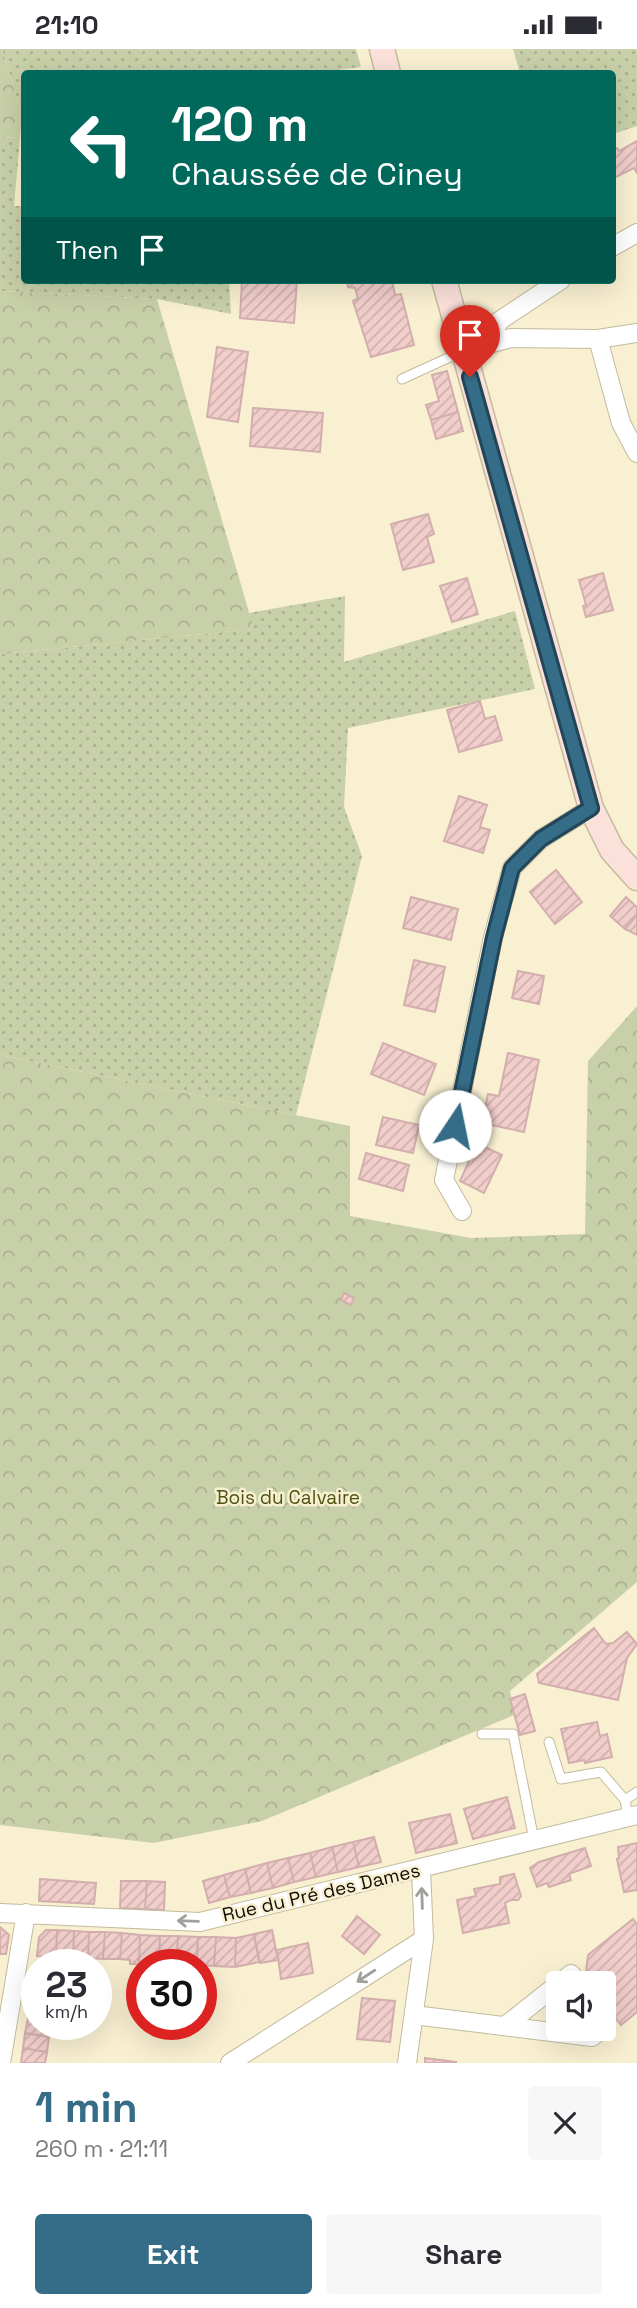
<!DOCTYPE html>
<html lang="en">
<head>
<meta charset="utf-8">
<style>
	:root { --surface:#fff; --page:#f7f7f7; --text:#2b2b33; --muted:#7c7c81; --accent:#356c87 }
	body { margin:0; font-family:"Space Grotesk",sans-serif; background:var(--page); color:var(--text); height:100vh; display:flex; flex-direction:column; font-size:26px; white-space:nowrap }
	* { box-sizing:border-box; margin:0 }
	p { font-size:23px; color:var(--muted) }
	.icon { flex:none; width:38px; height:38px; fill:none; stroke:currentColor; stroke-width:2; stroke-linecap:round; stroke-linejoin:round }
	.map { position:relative; height:2014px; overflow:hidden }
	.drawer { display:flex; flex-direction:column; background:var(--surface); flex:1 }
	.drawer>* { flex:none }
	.guide { position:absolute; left:21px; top:21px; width:595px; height:214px; border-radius:7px; box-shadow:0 7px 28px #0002; background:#00695c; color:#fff; overflow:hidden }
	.controls { position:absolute; left:546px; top:1922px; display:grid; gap:14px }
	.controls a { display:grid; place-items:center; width:70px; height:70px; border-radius:7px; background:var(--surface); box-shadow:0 7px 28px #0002; font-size:35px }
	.speed { position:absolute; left:21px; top:1900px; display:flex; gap:14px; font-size:35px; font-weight:700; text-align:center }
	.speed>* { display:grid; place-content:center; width:91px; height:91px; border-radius:50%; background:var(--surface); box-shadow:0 7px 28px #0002; line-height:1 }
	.speed small { font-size:18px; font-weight:400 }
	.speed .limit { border:10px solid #d22; background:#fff; color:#111 }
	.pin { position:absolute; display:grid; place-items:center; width:60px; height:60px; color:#fff; margin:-72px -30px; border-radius:50% 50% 50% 0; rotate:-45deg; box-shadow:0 0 7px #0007 }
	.pin .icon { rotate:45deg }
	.me { position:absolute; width:77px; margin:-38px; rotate:11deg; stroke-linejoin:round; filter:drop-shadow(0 0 5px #0008) }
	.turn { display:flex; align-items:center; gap:24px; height:147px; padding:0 35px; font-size:32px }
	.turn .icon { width:91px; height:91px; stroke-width:2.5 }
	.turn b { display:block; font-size:49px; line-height:60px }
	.then { display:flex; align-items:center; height:66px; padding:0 35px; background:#0003; gap:14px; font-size:26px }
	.round { display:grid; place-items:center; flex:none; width:74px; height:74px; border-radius:7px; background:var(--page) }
	.summary { display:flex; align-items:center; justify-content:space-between; height:119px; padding:0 35px }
	h1 { font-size:42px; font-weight:700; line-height:52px; color:var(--accent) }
	.action { display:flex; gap:14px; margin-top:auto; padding:14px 35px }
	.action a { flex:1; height:80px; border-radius:7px; background:var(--accent); color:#fff; font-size:28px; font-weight:700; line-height:80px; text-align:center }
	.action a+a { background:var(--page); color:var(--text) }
	.status { display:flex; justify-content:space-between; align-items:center; height:49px; padding:0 35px; background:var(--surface); direction:ltr }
	.status svg { height:19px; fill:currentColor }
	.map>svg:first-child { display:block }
	.grass { fill:url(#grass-dots) }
	.forest { fill:url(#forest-crowns) }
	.building { fill:url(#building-hatch); stroke:#d2afac; stroke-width:2 }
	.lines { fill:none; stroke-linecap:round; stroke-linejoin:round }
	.service-casing { stroke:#c3bb9d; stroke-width:11 }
	.minor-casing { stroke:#c3bb9d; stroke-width:20 }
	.secondary-casing { stroke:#c3bb9d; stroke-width:27 }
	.service { stroke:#fff; stroke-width:9 }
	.minor { stroke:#fff; stroke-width:18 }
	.secondary { stroke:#fce0da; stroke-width:24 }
	.oneway { stroke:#a09f9b }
	.route-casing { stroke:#224658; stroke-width:18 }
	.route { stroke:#356c87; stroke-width:12 }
	.labels { text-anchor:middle; stroke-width:5; stroke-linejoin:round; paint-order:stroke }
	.park-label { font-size:19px; fill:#4c5413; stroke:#f9f0d2 }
	.street-label { font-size:19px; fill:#110e05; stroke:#f9f0d2 }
</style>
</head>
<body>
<div class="status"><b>21:10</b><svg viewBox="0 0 49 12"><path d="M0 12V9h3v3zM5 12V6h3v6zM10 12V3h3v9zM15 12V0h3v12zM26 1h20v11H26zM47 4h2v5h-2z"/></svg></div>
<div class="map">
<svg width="637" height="2014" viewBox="0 0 637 2014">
	<defs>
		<pattern id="grass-dots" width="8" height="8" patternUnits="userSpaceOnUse" patternTransform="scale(1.75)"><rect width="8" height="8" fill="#c8d0a9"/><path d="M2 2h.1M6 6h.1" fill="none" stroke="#abb190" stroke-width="1.8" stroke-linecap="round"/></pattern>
		<pattern id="forest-crowns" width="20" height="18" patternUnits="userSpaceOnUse" patternTransform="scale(1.75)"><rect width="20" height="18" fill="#c8d0a9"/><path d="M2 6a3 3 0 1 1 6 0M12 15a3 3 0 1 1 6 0" fill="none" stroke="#abb190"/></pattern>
		<pattern id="building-hatch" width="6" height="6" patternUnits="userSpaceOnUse" patternTransform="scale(1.75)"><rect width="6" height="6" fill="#f2cecb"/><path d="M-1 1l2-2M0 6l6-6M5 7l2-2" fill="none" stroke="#ceb0ad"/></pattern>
	</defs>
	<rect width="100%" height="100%" fill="#f9f0d2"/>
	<path class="grass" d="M2 0H356L361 18 315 24H24V65L22 66Z
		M513 0H637V77L613 85 612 24H520Z
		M0 88 20 89 14 157H24V231H229L231 265 157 250 0 242Z
		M345 547 344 613 515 562 535 640 348 679 344 758 362 807 296 1066 0 1006V605L253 580 249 564Z"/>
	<path class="forest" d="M0 0H2L22 66 20 89 0 88Z
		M0 242 157 250 254 580 0 605Z
		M637 957V1533L510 1642 514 1666 262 1772 154 1794 0 1776V1006L350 1077V1167L471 1189 585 1185 588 1012Z"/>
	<path class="building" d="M637 92V124L634 119 612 130V101L617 99 619 102Z
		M242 231H297L294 274 240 269Z
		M347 231H392L395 246 401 245 414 296 371 308 353 252 358 249 355 239 348 238Z
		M217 298 248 303 238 373 207 368Z
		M447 322 458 363 431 371 426 356 439 352 432 326Z
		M253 359 323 364 320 403 250 397Z
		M458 363 463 382 436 390 431 371Z
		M428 465 434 485 427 488 434 513 403 521 391 475Z
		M603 524 613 561 586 568 583 557 586 556 579 531Z
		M467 529 478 565 452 573 440 537Z
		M480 652 485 670 495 667 502 691 459 703 447 661Z
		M459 747 487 756 480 778 490 781 483 804 444 792Z
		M556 821 582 853 555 875 530 843Z
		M411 848 458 860 451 891 403 879Z
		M626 848 637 858V866L625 880 610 867Z
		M637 866V886L625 880Z
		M414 911 445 918 435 963 404 956Z
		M518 922 544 927 539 955 512 949Z
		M383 994 436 1015 424 1046 371 1025Z
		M508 1004 539 1011 524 1083 482 1074 488 1045 499 1047Z
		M383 1068 419 1076 413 1104 376 1096Z
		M470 1091 502 1106 484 1144 460 1132 469 1112 462 1109Z
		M366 1104 409 1116 403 1142 359 1130Z
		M344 1244 354 1249 351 1256 341 1251Z
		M594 1579 606 1595 613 1594 627 1583 637 1595 627 1609 618 1651 539 1634 537 1625Z
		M525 1645 535 1682 520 1686 510 1650Z
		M597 1673 600 1687 607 1685 612 1708 585 1714 584 1711 569 1714 561 1680Z
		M507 1748 515 1779 473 1790 464 1760Z
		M450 1765 457 1794 416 1804 409 1774Z
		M374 1788 381 1813 359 1818 353 1793Z
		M353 1793 359 1818 338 1823 332 1798Z
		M637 1794V1841L624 1843 617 1810 619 1809 618 1798Z
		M332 1798 338 1823 316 1828 310 1804Z
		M585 1799 591 1817 569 1825 571 1831 549 1838 547 1834 537 1838 530 1819 539 1813Z
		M310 1804 316 1828 294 1833 288 1809Z
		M288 1809 294 1833 273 1839 267 1814Z
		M267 1814 273 1839 251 1844 245 1820Z
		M245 1820 251 1844 230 1848 224 1826Z
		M514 1825 521 1847 518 1851H511L505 1854 509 1874 463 1884 457 1851 476 1847 474 1840 500 1835V1828Z
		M224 1826 230 1848 209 1854 203 1832Z
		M40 1830 96 1834 94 1855 39 1852Z
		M121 1832H147L145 1860 120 1859Z
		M147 1832 165 1833 164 1861 145 1860Z
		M357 1867 380 1886 364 1905 342 1887Z
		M633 1870 637 1875V1963L621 1976 604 1955V1934H587L585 1931 588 1906Z
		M0 1878 9 1886 6 1905H0Z
		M46 1881H57L56 1908 37 1907 39 1888Z
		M57 1881 74 1882 73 1909 56 1908Z
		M272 1881 278 1911 260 1914 254 1885Z
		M74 1882 89 1883 88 1909H73Z
		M89 1883H105L103 1910 88 1909Z
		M105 1883 122 1884 120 1910H103Z
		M122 1884 140 1886 139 1915H130V1911L120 1910Z
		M254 1885 259 1913 235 1918 236 1889Z
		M140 1886 160 1887 159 1916 139 1915Z
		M160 1887H178L176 1916 159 1915Z
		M178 1887 198 1888 196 1916H176Z
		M198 1888H216L214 1917 197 1916Z
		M216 1888 236 1889 235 1918 214 1917Z
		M308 1894 313 1924 281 1930 277 1901Z
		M362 1949 395 1952 390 1993 357 1990Z
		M30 1951 37 1952V1970L28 1969Z
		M28 1969 37 1970V1976H51L49 1988 25 1984Z
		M25 1984 49 1988 47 2003 23 1999Z
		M23 1999 47 2003 45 2014H21Z
		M425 2009 456 2013V2014H425Z"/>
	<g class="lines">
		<defs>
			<path id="service" d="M402 330 461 303
				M482 1685H513L534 1791
				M549 1693 561 1730 601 1723 625 1751
				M628 1768 625 1751 637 1743"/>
			<path id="minor" d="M612 198 637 184
				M598 290 621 374 637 404
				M488 295 499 272 561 231
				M463 302 511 289 598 290 637 284
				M462 1162 444 1131 493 888 512 819 541 790 591 759
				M0 1864 200 1873 637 1766
				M560 1934 571 1925 578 1934
				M414 1966 592 1988 602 1979
				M505 1977 558 1935
				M1 2014 26 1864
				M230 2014 424 1890
				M407 2014 424 1890 421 1820"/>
			<path id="secondary" d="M382 0 388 24
				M444 231 591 759 612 801 637 829"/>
		</defs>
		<use href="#service" class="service-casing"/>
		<use href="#minor" class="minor-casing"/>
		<use href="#secondary" class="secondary-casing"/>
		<use href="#service" class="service"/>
		<use href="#minor" class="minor"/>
		<use href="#secondary" class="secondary"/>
	</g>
	<defs><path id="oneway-shaft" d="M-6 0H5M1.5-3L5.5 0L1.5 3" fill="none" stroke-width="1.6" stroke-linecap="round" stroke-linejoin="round" transform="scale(1.75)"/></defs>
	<g class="oneway">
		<use href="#oneway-shaft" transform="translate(422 1849) rotate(-92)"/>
		<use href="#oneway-shaft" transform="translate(188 1872) rotate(-178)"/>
		<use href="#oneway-shaft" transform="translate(366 1927) rotate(147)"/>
	</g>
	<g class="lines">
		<defs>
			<path id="route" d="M455 1077 494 888 512 819 541 790 591 759 470 328"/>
		</defs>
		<use href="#route" class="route-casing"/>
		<use href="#route" class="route"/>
	</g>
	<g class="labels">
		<g class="park-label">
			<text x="288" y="1455">Bois du Calvaire</text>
		</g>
		<g class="street-label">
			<text transform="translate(321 1843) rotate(-13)" y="7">Rue du Pré des Dames</text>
		</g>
	</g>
</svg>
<div class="controls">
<a><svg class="icon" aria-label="sound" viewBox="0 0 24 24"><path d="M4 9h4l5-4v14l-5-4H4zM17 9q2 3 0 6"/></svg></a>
</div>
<div class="speed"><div>23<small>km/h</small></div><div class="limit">30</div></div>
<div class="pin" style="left:470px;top:328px;background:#d93025"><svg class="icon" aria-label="arrive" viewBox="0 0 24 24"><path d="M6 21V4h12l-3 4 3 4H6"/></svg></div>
<svg class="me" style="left:455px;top:1077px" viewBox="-20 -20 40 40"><circle r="19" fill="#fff"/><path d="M0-13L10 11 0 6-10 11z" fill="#356c87"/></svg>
<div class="guide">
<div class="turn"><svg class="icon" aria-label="left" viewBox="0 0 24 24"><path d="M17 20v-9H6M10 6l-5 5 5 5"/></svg><div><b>120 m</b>Chaussée de Ciney</div></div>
<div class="then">Then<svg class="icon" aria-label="arrive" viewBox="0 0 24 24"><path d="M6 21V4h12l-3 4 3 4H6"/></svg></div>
</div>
</div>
<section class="drawer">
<div class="summary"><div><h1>1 min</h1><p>260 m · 21:11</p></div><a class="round"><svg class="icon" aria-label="close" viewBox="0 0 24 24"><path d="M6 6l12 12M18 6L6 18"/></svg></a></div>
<div class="action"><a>Exit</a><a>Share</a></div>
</section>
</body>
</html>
